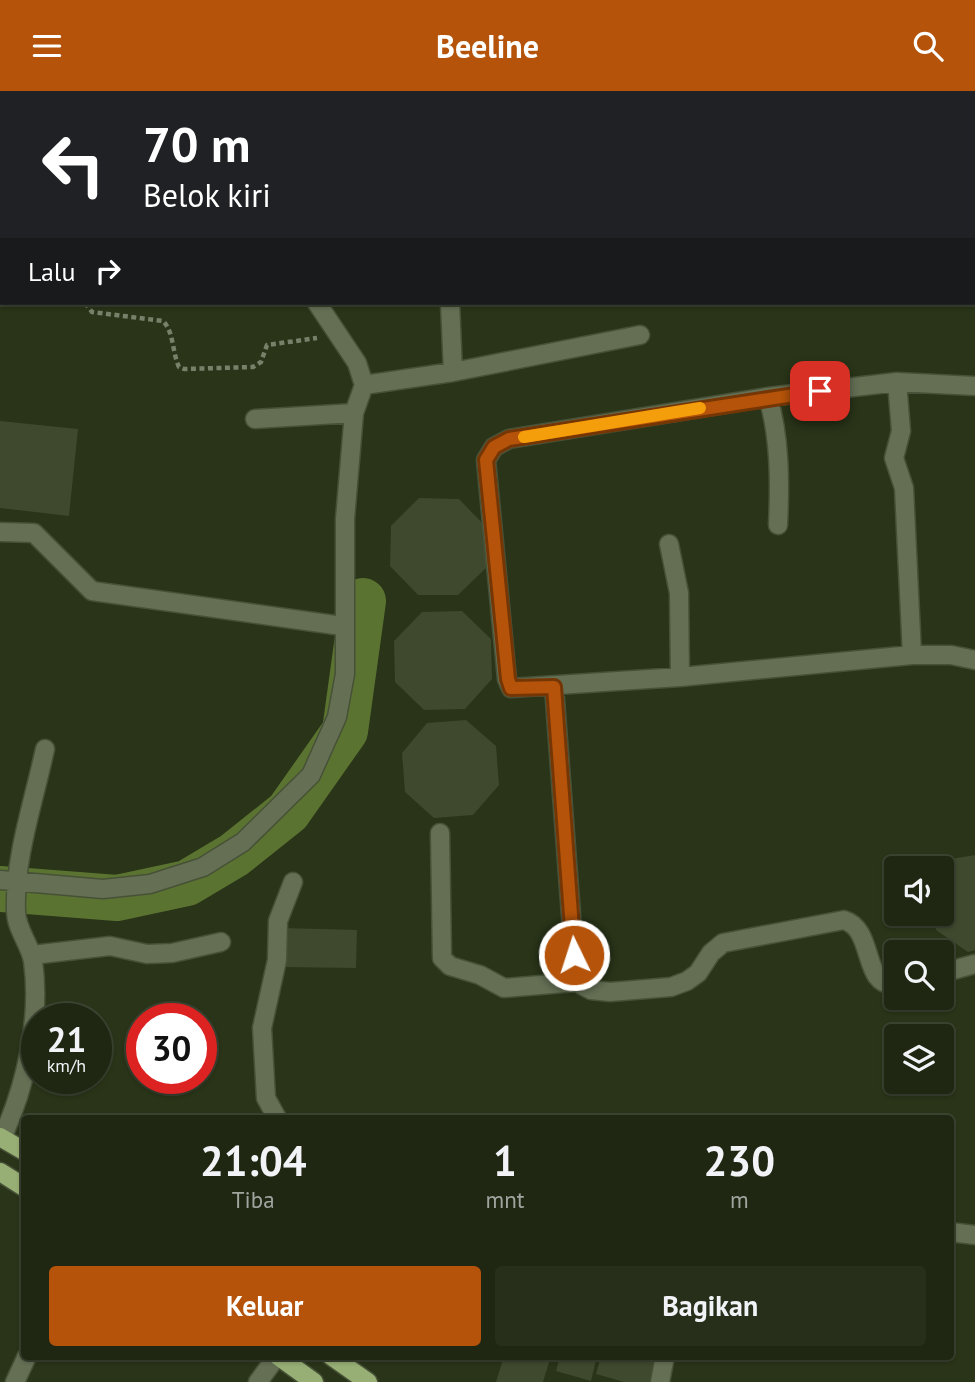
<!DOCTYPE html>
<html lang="id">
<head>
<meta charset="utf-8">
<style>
	:root { --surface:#1f2712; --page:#272f1b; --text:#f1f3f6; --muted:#a1a59f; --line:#3c4432; --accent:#b45309 }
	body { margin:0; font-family:"PT Sans",sans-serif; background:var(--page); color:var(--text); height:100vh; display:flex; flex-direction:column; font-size:26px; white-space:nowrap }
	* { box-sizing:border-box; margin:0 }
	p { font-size:23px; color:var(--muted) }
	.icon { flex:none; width:38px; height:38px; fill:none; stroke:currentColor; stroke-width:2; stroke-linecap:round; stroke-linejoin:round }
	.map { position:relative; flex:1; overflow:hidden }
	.sheet { position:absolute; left:21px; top:1024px; width:933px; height:245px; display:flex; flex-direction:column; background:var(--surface); border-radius:7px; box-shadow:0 2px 5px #0004,0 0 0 2px var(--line) }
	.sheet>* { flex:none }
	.top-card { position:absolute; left:0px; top:0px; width:976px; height:214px; box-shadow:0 2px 5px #0004,0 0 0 2px var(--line); background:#202124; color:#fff; overflow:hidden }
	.controls { position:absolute; left:884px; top:765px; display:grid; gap:14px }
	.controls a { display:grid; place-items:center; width:70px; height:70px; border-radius:7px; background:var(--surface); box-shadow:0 2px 5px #0004,0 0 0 2px var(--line); font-size:35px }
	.speed { position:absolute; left:21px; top:912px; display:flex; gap:14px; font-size:35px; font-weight:700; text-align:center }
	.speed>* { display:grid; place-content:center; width:91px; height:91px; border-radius:50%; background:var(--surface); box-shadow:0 2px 5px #0004,0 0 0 2px var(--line); line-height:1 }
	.speed small { font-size:18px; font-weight:400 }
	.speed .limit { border:10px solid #d22; background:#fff; color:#111 }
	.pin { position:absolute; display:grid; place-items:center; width:60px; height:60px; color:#fff; margin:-30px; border-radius:14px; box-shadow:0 4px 10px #0006 }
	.me { position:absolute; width:77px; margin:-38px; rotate:356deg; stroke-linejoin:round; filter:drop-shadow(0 0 5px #0008) }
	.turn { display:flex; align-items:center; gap:24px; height:147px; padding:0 28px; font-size:32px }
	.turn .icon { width:91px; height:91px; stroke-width:2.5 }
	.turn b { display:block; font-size:49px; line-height:60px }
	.then { display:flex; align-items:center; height:66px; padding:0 28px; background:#0003; gap:14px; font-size:26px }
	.eta { display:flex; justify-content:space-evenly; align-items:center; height:119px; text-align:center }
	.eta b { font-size:42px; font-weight:800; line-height:49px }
	.action { display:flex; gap:14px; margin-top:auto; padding:14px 28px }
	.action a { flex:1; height:80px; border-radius:7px; background:var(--accent); color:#fff; font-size:28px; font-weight:800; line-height:80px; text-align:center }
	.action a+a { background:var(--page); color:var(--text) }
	header { display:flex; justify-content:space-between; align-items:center; height:91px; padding:0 28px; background:var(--accent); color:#fff; font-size:32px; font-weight:800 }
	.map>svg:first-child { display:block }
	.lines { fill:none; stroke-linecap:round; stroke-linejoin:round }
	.river { stroke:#5b7331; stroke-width:46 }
	.building { fill:#3e492d }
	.minor-casing { stroke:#475137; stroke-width:21 }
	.major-casing { stroke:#475137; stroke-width:21 }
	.path { stroke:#778069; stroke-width:4.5; stroke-dasharray:5 3.5; stroke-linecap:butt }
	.minor { stroke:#646f54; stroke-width:18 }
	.major { stroke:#97ae75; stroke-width:18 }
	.route-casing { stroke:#753606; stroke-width:18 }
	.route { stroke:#b45309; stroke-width:12 }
	.slow { stroke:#f59e0b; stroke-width:12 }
</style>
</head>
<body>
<header><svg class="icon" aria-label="menu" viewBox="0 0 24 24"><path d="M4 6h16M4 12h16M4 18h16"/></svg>Beeline<svg class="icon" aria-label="search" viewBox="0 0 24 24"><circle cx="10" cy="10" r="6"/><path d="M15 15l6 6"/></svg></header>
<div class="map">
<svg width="975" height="1291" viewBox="0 0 975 1291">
	<rect width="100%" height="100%" fill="#293418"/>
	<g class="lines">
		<path class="river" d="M0 798 117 807 187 792 234 764 288 721 345 640 363 510"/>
	</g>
	<path class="building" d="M0 330 78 338 69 425 0 417Z
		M419 407 459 408 487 437 486 477 458 504H418L390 475 391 435Z
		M462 520 491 548 492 588 465 618 424 619 395 591 394 550 422 521Z
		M466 629 496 655 499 694 473 724 434 727 405 701 402 662 427 632Z
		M975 764V859L968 861 936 839 933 822H942V782L951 768Z
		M283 837 357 839 356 877 282 876Z
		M504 1265H551L543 1291H496Z
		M560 1265H597L591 1290 556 1280Z
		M601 1265H657L650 1291H624L596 1283Z"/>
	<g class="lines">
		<defs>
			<path id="minor" d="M256 0 257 2
				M464 0V2
				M905 0V2
				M450 212 453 281
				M897 291 901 340 894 367 904 397 912 564
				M364 294 453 281 640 244
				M975 295 897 291 768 306 509 348 494 356 486 369 507 588 511 597 680 586 912 564H951L975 569
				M768 306C780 347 780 391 778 434
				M255 328 354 322
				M0 441 34 442 92 500 342 535
				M669 453 679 502 680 586
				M554 596 576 891
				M440 742 442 867 450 875 480 884 504 897 576 891 591 899 610 901 671 896 687 890 698 882 711 862 723 852 844 829C876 839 861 897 896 893
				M0 789 103 798 150 793 203 776 243 751 311 684 337 626 345 583V428L354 322 364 294 357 272 317 212
				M32 864 110 855 147 863 172 862 221 851
				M942 882 975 873
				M277 1027 266 1007 262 937 277 869 278 830 293 791
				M2 1047C26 995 41 927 33 870 30 853 16 838 16 820 14 767 34 710 45 658
				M950 1141 975 1144
				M15 1291 27 1265
				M258 1291 277 1265
				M660 1291 665 1265"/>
			<path id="major" d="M0 1046 24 1060
				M0 1081 24 1096
				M278 1265 314 1291
				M331 1265 368 1291"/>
		</defs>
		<use href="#minor" class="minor-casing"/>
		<use href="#major" class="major-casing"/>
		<path class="path" d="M0 181H2
			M85 212 92 221 163 230C174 241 172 261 179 276L184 278 253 276 261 271 267 254 317 247"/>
		<use href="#minor" class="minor"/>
		<use href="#major" class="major"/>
	</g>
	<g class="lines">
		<defs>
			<path id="route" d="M574 864 554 596 511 597 508 588 486 369 494 356 509 348 820 300"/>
		</defs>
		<use href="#route" class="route-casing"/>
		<use href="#route" class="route"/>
		<path class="slow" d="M524 346 700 317"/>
	</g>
</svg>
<div class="controls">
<a><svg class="icon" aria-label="sound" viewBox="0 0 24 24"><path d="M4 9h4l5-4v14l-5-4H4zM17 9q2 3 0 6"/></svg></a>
<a><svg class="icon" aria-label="search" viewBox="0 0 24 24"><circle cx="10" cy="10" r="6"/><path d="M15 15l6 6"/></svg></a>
<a><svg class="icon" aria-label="layers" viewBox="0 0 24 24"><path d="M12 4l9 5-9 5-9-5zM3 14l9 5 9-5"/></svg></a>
</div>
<div class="speed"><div>21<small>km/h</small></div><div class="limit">30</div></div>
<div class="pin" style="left:820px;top:300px;background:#d93025"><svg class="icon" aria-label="arrive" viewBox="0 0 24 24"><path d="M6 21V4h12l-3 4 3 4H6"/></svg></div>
<svg class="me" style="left:574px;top:864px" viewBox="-20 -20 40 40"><circle r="17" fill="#b45309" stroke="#fff" stroke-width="3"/><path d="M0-11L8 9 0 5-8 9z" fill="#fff"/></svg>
<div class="top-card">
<div class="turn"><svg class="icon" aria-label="left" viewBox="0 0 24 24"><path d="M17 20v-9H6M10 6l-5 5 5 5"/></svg><div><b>70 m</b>Belok kiri</div></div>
<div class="then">Lalu<svg class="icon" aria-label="right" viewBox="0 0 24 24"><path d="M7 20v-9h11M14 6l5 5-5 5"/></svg></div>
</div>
<section class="sheet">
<div class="eta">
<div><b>21:04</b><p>Tiba</p></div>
<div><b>1</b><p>mnt</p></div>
<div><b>230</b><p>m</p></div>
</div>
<div class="action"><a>Keluar</a><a>Bagikan</a></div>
</section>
</div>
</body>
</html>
